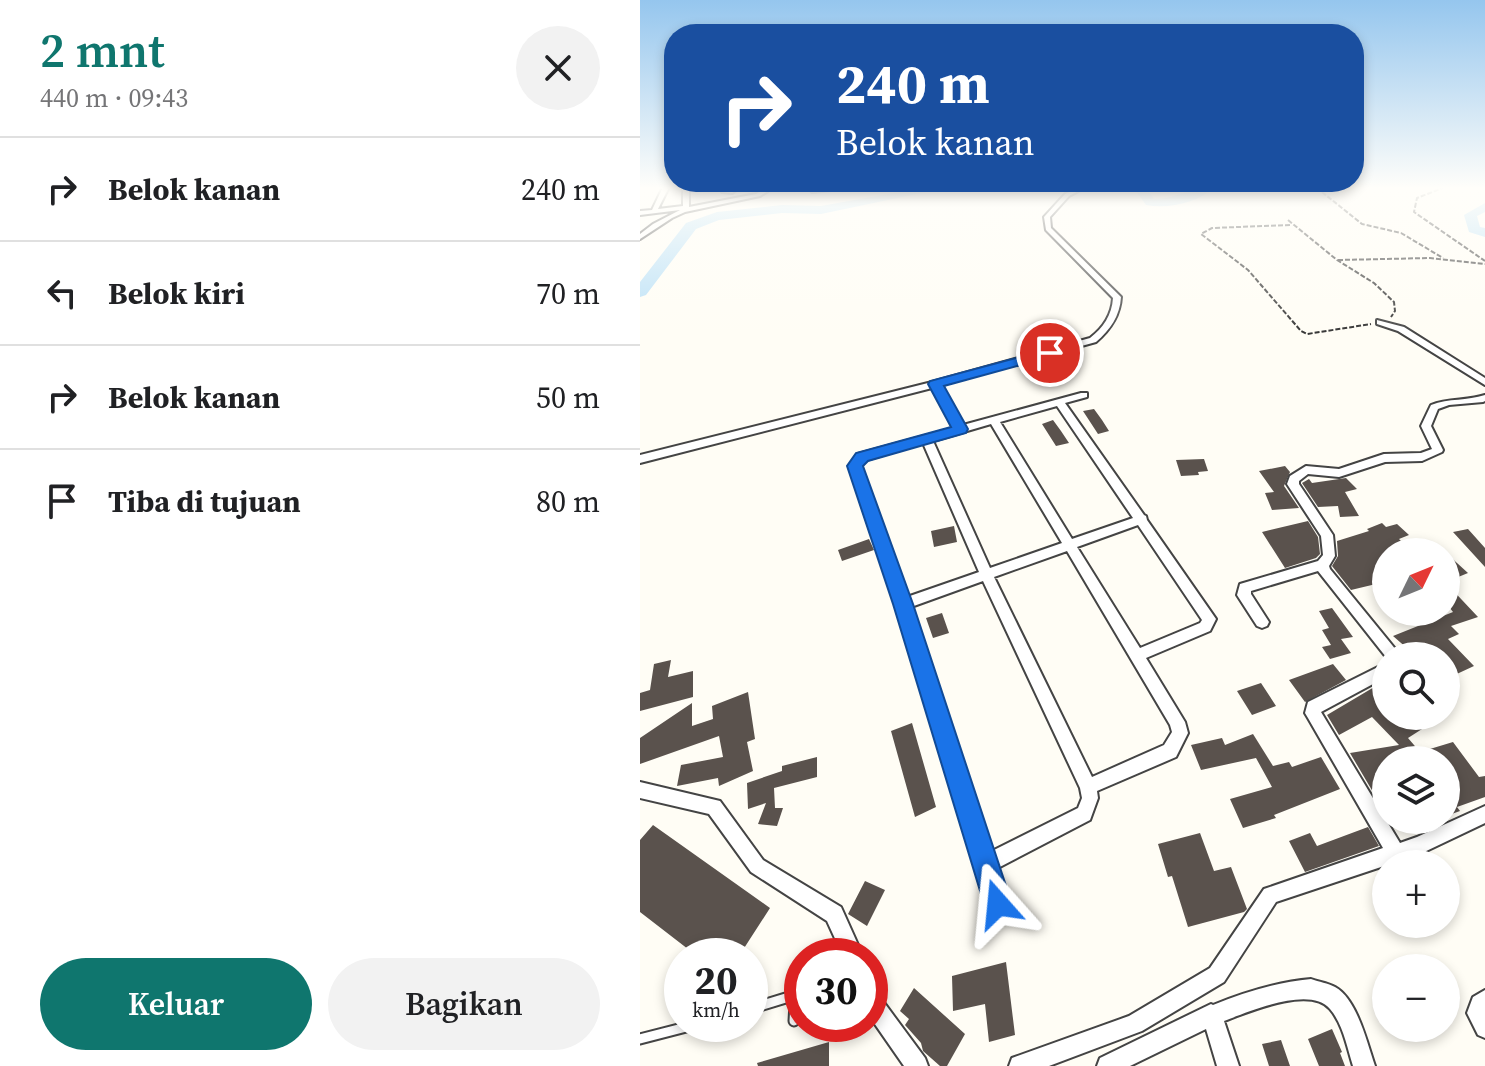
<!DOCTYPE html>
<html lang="id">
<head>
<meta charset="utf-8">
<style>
	:root { --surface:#fff; --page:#f2f2f2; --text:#202124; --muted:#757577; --line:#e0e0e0; --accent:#0f766e }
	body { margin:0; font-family:"Source Serif 4",serif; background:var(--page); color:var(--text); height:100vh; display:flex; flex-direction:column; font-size:30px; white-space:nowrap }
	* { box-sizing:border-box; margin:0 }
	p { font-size:26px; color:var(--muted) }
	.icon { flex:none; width:44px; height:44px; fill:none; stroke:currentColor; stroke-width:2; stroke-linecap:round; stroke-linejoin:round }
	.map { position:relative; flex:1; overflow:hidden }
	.side { display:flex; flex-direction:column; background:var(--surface); width:640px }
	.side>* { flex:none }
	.top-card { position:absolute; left:24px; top:24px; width:700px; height:168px; border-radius:32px; box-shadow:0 4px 12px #0003; background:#1a4fa0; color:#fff; overflow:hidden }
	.needle { width:52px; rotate:47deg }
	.fabs { position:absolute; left:732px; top:538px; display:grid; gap:16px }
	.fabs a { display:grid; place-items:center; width:88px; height:88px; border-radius:50%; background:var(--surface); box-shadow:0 4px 12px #0003; font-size:40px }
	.speed { position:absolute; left:24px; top:938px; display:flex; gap:16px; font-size:40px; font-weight:700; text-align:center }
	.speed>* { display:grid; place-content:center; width:104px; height:104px; border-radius:50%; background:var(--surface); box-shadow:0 4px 12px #0003; line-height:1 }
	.speed small { font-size:20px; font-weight:400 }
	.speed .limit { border:12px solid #d22; background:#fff; color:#111 }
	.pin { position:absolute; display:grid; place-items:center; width:68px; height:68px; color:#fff; margin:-34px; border:4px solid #fff; border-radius:50%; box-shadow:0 2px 8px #0007 }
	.me { position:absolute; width:88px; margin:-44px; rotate:342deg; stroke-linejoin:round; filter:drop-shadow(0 0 6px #0008) }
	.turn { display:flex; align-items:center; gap:28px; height:168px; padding:0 40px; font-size:36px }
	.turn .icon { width:104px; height:104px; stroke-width:2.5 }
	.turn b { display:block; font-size:56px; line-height:68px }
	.round { display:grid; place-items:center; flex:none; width:84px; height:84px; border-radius:42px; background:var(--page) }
	.summary { display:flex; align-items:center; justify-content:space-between; height:136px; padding:0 40px }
	h1 { font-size:48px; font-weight:600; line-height:60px; color:var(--accent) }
	.button { display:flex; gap:16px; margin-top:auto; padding:16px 40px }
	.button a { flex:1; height:92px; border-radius:48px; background:var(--accent); color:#fff; font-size:32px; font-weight:600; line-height:92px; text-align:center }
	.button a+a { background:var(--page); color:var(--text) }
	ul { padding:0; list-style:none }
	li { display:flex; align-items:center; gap:24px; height:104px; padding:0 40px; border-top:2px solid var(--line) }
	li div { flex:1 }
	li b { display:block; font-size:30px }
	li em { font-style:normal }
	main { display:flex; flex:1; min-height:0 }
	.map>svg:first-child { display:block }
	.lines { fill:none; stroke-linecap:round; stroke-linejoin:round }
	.river { fill:#b9e0f7; fill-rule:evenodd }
	.building { fill:#5a524d }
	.lane-casing { stroke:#444; stroke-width:13 }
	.street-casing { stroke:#444; stroke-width:4 }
	.path { stroke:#333; stroke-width:2; stroke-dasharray:5 2; stroke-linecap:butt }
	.lane { stroke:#fff; stroke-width:9 }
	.street { fill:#fff; fill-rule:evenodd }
	.route { fill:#1a73e8; stroke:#114b97; stroke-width:2 }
</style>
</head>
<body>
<main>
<section class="side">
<div class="summary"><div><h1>2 mnt</h1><p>440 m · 09:43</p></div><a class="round"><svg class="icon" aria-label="close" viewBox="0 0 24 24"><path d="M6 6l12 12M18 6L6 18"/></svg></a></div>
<ul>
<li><svg class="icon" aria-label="right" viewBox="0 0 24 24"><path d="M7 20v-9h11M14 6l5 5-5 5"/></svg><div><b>Belok kanan</b></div><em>240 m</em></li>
<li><svg class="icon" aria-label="left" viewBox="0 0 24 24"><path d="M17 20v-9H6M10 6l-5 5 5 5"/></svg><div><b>Belok kiri</b></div><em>70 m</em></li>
<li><svg class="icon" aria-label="right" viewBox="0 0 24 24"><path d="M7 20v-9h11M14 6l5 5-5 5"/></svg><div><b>Belok kanan</b></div><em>50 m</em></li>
<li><svg class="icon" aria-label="arrive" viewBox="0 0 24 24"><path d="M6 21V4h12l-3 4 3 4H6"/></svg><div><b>Tiba di tujuan</b></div><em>80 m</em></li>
</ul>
<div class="button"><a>Keluar</a><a>Bagikan</a></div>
</section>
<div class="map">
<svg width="845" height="1066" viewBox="0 0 845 1066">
	<rect width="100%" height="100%" fill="#fffdf5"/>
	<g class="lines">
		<path class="river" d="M287 187H310L181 214 142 213 79 220 56 229 6 295 0 297V282L46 223 77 212 142 205 181 206Z
			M500 187H513L509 192 514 199C536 199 554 186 575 187 557 203 529 209 506 205L496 191Z
			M845 203V212L837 216 840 227 845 228V237L829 232 824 215Z"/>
	</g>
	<path class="building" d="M454 409 462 420 469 431 458 434 443 411Z
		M413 420 421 431 429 443 416 446 402 424Z
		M564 459 568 471 558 472 559 475 541 476 536 460Z
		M645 466 650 472 644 486 659 508 632 510 625 493 634 492 619 471Z
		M706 478 717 489 705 492 719 516 700 517 698 506 678 507 662 483 669 479 672 483Z
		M668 521 678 537 680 554 676 558 645 568 622 532Z
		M742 523 746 527 757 524 769 535 759 539 762 542 757 544 764 552H746V593L736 584 711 590 692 566 698 556 697 541 729 531 727 529Z
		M314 526 317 542 294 547 291 531Z
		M828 529 845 548V567L813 532Z
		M229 539 234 550 202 561 198 550Z
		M806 553 828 573 806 582Z
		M806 583 838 617 811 626 819 634 808 639 834 666 806 679V656H776L753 636 813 612 806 603Z
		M692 608 713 637 701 639 711 653 690 659 682 647 691 645 682 630 689 628 679 611Z
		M302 613 309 633 293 638 286 618Z
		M31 660 28 677 53 671V697L0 711V693L10 690 14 664Z
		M693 664 706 680 665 702 649 680Z
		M621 683 636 706 612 715 597 691Z
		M741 683 746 688V716H787L793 722 768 738 780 752 813 742 839 777 845 776V797L817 807 820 811 806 816V760H746V814L710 753 759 745 732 717 699 735 687 715Z
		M108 692 115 739 107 742 113 771 79 786 78 778 37 786 41 765 83 757 79 736 0 764V738L52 703V726L73 719 72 706Z
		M272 723 296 807 275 817 251 731Z
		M613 734 633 766 649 762 652 767 681 757 700 789 634 815 636 818 603 828 590 799 632 787 616 758 561 770 551 745 582 738 585 745Z
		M177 757V777L134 788 135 808H143L137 826 118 824 126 803 108 809 107 783 142 771V766Z
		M13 825 130 908 99 956H57L0 912V840Z
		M728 827 739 846 665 872 649 841 670 833 677 846Z
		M560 833 574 871 591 867 607 909 604 912 548 927 532 876 528 877 518 844Z
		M225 881 245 890 227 926 208 914Z
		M366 962 375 1035 349 1042 345 1004 313 1011 312 976Z
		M274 988 325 1034 307 1066H300L283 1051 281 1043 265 1025 269 1019 260 1011Z
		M692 1029 702 1052 700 1053 705 1066H679L668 1039Z
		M641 1040 650 1066H629L622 1044Z
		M189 1042V1066H118L117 1063Z"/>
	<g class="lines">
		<defs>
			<path id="lane" d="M110 1009 149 997 155 1003 154 1021
				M0 1039 58 1024"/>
			<path id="street" d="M23 187H29L18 209 43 206V187H49V207L116 194 122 190 121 187H127L128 191 120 196 45 212 32 218 0 239V234L13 224 40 210 0 215V211L12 210Z
				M80 187H86L87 189 95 191 92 193 82 192Z
				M168 187 174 188 220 187 172 192Z
				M439 187H446L429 196 410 217 411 228 481 297C480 316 470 330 456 342L300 385 323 425 441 393H447V397L425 403 504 515 506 516 507 520 576 619 570 631 506 658 545 722 548 733 536 757 457 791 458 798 450 820 356 869 367 904 365 911 358 913 351 911 349 904 256 604 210 466 218 454 314 428 292 388 0 463V455L292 382 450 338C463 328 472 315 473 298L406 230 404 217 425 194ZM417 406 493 518 432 539 360 422ZM351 424 422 543 350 568 293 441ZM283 443 339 572 267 597 221 466 226 460ZM498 525 562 620 560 623 500 648 437 547ZM427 551 530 725 532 732 524 745 452 777 354 577ZM343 581 440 788 442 798 438 808 350 852 271 607Z
				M737 320 764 327 845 378V385L758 331 737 324Z
				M845 395V401L843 402 809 405 798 409 791 426 803 450 802 452 782 461 745 462 699 477 668 474 659 481V484L693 535 695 556 689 566 690 569 761 656 746 657 678 571 611 591V594L629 622 627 626 622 628 617 626 597 595 600 584 678 561 683 555 681 536 647 484 650 476 666 466 699 469 744 454 781 453 792 449 781 426 791 405C809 398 827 401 845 395Z
				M746 663V677L681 712 760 843 777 837 845 806V823L780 854 636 902 584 982 502 1031 409 1066H369L372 1058 489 1016 570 968 624 889 743 848 668 718 665 713 668 702Z
				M0 782 80 801 123 860 201 907 223 956H203L187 921 111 872 69 814 0 798Z
				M671 979C679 982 688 983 695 987 717 999 727 1043 735 1066H713C707 1047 703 1024 690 1009 670 985 608 1012 584 1021L599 1066H577L566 1029 490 1066H457L460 1058 571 1004 573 1005C605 992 637 982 671 979Z
				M230 990 237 993 285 1058 288 1066H264L230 1017Z
				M845 990V1038L838 1035 827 1013 833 997Z"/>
		</defs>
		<use href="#lane" class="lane-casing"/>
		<use href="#street" class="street-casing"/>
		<path class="path" d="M805 187 777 198 774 212 845 261
			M682 192 722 224 761 233 803 258
			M648 220 697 260 734 283 754 302 755 311 751 317
			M650 225 572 228 561 234 608 270 661 331 667 334 731 324
			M698 260 790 258 845 264"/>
		<use href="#lane" class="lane"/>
		<use href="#street" class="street"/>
	</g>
	<linearGradient id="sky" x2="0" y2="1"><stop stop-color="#95c6ee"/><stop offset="0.56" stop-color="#fffefa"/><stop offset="1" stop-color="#fffefa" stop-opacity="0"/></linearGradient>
	<rect width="845" height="336" fill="url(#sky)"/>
	<path class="route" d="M410 349 414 350V356L304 386 328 429 326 433 228 461 223 466 273 604 372 904 368 914 358 918 348 914 344 904 253 604 207 466 216 453 311 427 288 384 290 381Z"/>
</svg>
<div class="fabs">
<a><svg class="needle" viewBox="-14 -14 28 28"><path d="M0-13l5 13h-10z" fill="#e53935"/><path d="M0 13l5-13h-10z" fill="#757577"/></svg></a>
<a><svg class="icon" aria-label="search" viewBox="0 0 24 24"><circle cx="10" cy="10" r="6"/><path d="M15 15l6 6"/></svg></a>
<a><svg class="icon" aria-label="layers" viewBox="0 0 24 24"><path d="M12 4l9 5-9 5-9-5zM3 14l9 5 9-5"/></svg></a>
<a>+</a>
<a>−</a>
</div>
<div class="speed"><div>20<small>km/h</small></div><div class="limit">30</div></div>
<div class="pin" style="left:410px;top:353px;background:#d93025"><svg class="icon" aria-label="arrive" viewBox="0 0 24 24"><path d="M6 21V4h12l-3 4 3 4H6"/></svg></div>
<svg class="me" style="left:358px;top:904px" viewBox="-20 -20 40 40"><path d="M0-17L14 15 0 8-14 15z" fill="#1a73e8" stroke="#fff" stroke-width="4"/></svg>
<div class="top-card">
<div class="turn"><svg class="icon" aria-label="right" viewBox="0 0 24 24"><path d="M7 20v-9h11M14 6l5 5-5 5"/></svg><div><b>240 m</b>Belok kanan</div></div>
</div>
</div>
</main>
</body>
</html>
